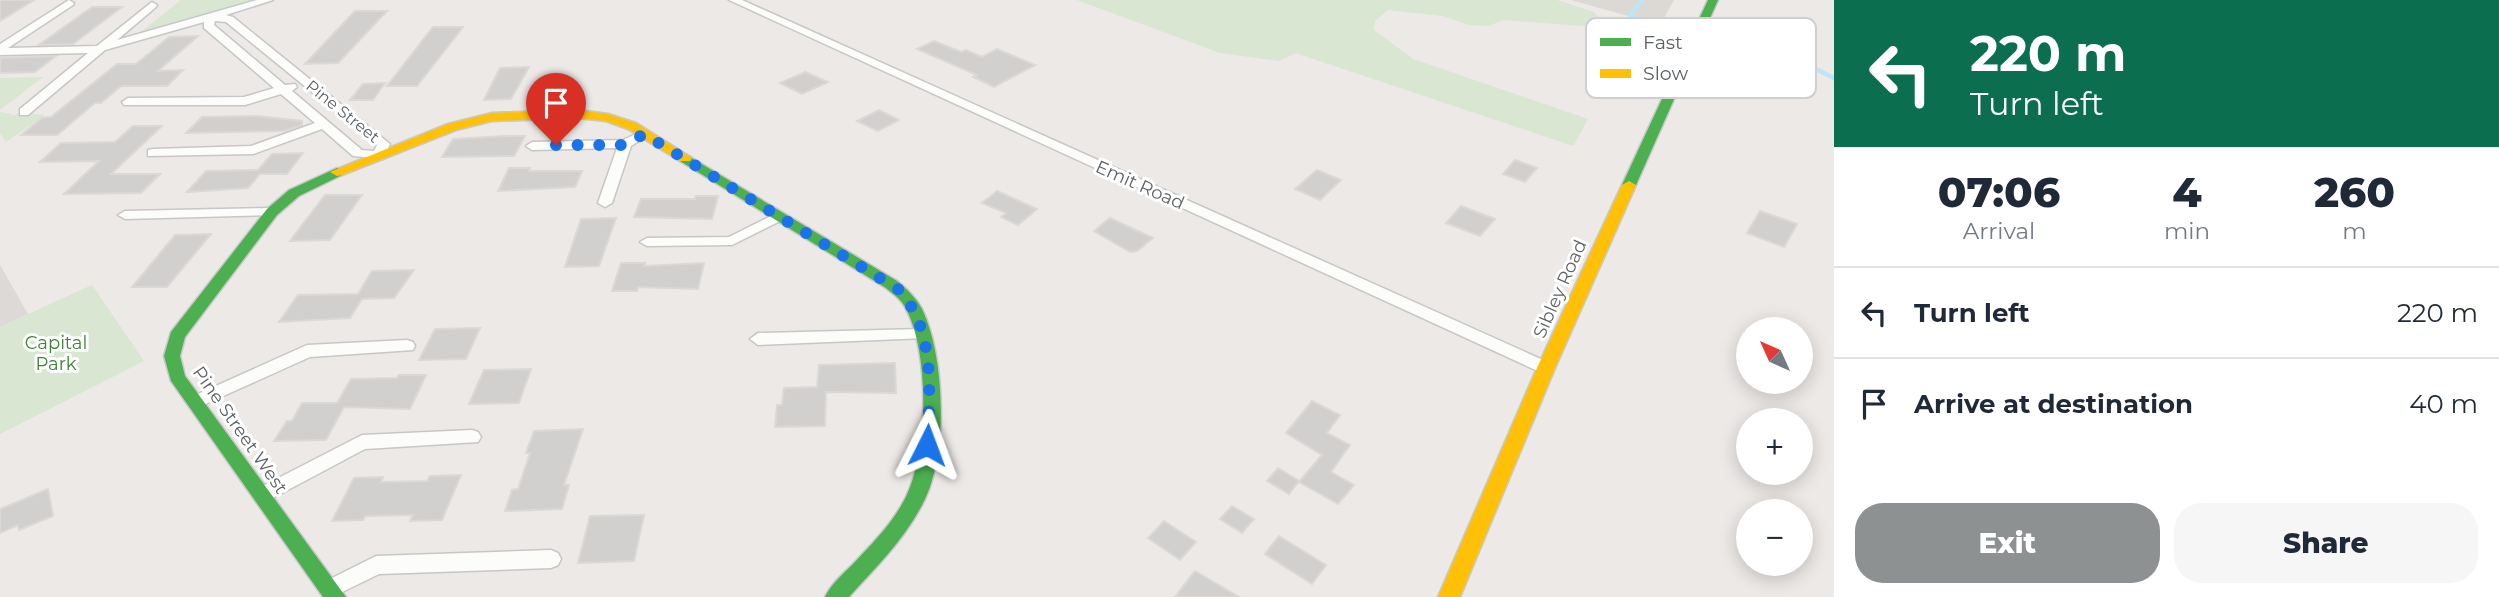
<!DOCTYPE html>
<html lang="en">
<head>
<meta charset="utf-8">
<style>
	:root { --surface:#fff; --page:#f6f6f7; --text:#1f2937; --muted:#747a83; --line:#e0e1e3; --accent:#8e9192 }
	body { margin:0; font-family:Montserrat,sans-serif; background:var(--page); color:var(--text); height:100vh; display:flex; flex-direction:column; font-size:26px; white-space:nowrap }
	* { box-sizing:border-box; margin:0 }
	p { font-size:23px; color:var(--muted) }
	.icon { flex:none; width:38px; height:38px; fill:none; stroke:currentColor; stroke-width:2; stroke-linecap:round; stroke-linejoin:round }
	.map { position:relative; flex:1; overflow:hidden }
	.drawer { display:flex; flex-direction:column; background:var(--surface); width:665px }
	.drawer>* { flex:none }
	.hud { background:#0b6e4f; color:#fff; overflow:hidden }
	.needle { width:46px; rotate:315deg }
	.tools { position:absolute; left:1736px; top:317px; display:grid; gap:14px }
	.tools a { display:grid; place-items:center; width:77px; height:77px; border-radius:50%; background:var(--surface); box-shadow:0 4px 18px #0003; font-size:35px }
	.pin { position:absolute; display:grid; place-items:center; width:60px; height:60px; color:#fff; margin:-72px -30px; border-radius:50% 50% 50% 0; rotate:-45deg; box-shadow:0 0 7px #0007 }
	.pin .icon { rotate:45deg }
	.me { position:absolute; width:77px; margin:-38px; rotate:3deg; stroke-linejoin:round; filter:drop-shadow(0 0 5px #0008) }
	.turn { display:flex; align-items:center; gap:24px; height:147px; padding:0 21px; font-size:32px }
	.turn .icon { width:91px; height:91px; stroke-width:2.5 }
	.turn b { display:block; font-size:49px; line-height:60px }
	.eta { display:flex; justify-content:space-evenly; align-items:center; height:119px; text-align:center }
	.eta b { font-size:42px; font-weight:800; line-height:49px }
	.primary-button { display:flex; gap:14px; margin-top:auto; padding:14px 21px }
	.primary-button a { flex:1; height:80px; border-radius:28px; background:var(--accent); color:#fff; font-size:28px; font-weight:800; line-height:80px; text-align:center }
	.primary-button a+a { background:var(--page); color:var(--text) }
	ul { padding:0; list-style:none }
	li { display:flex; align-items:center; gap:21px; height:91px; padding:0 21px; border-top:2px solid var(--line) }
	li div { flex:1 }
	li b { display:block; font-size:26px }
	li em { font-style:normal }
	main { display:flex; flex:1; min-height:0 }
	.map>svg:first-child { display:block }
	.industrial { fill:#dcd9d6 }
	.education { fill:#dcd9d4 }
	.green { fill:#d8e6d2 }
	.lines { fill:none; stroke-linecap:round; stroke-linejoin:round }
	.stream { stroke:#bce5f5; stroke-width:4.5 }
	.building { fill:#d2d0cf; stroke:#dbd8d6; stroke-width:2 }
	.street-casing { stroke:#c6c7c6; stroke-width:3 }
	.fast-casing { stroke:#c8c8c8; stroke-width:3 }
	.slow-casing { stroke:#c8c8c8; stroke-width:3 }
	.street { fill:#fcfcfb; fill-rule:evenodd }
	.fast { fill:#4caf50; fill-rule:evenodd }
	.slow { fill:#ffc107; fill-rule:evenodd }
	.route { stroke:#1a73e8; stroke-width:12; stroke-dasharray:0 21.6 }
	.labels { text-anchor:middle; stroke-width:6; stroke-linejoin:round; paint-order:stroke }
	.far-street-label { font-size:16px; fill:#5c6164; stroke:#fff }
	.street-label { font-size:18px; fill:#5c6164; stroke:#fff }
	.park-label { font-size:18px; fill:#408038; stroke:#fff }
	.key { fill:#fff; stroke:#ced0d0; stroke-width:2 }
	.key-label { font-size:19px; fill:#5c6164 }
</style>
</head>
<body>
<main>
<div class="map">
<svg width="1834" height="597" viewBox="0 0 1834 597">
	<rect width="100%" height="100%" fill="#ece9e6"/>
	<path class="industrial" d="M0 265 28 314 0 327Z"/>
	<path class="education" d="M1571 0H1674L1660 25Z"/>
	<path class="green" d="M181 0H253L141 32Z
		M1077 0H1557L1594 12 1601 20 1583 26 1504 20 1488 26 1469 25 1443 16 1388 10 1375 21 1374 30 1413 59 1588 119 1573 146 1296 53 1279 61 1220 53Z
		M43 77 0 110V78Z
		M0 112 12 114 11 116 22 113 45 115 6 142 0 133Z
		M92 285 144 361 0 434V327Z"/>
	<g class="lines">
		<path class="stream" d="M1642 0 1630 15 1676 32
			M1718 42 1808 65 1834 78"/>
	</g>
	<path class="building" d="M0 0H34L0 21Z
		M92 7H122L73 44 39 45Z
		M355 11H387L338 63 305 64Z
		M433 27H463L417 86H387Z
		M198 36 158 71 183 70 167 86H121L101 103H95L57 135H21L42 118 51 117 117 64H136L169 37Z
		M934 41 961 52 966 50 982 57 997 49 1035 65 994 87 973 77 977 75 917 49Z
		M56 56 35 72 0 73V58Z
		M529 67 511 99 484 100 500 68Z
		M805 72 828 82 802 94 780 83Z
		M385 83 373 100H350L363 84Z
		M879 110 899 120 878 131 857 121Z
		M257 116 302 121V125L284 131 186 133 202 117Z
		M133 126H162L111 174H160L141 193 64 194 99 161 40 162 61 143 115 142Z
		M506 136H525L514 156 442 157 453 139Z
		M303 153 287 174H260L248 188 187 192 206 171 258 170 272 154Z
		M1515 160 1537 168 1525 182 1503 174Z
		M509 168H530L529 171H582L575 187 498 191Z
		M1317 170 1341 180 1320 200 1295 189Z
		M997 191 1037 209 1018 225 1001 217 1006 213 982 203Z
		M325 195H362L330 240 290 241Z
		M696 196H718L712 219 634 217 641 199H695Z
		M1461 206 1495 219 1480 236 1446 223Z
		M1760 211 1797 224 1784 247 1747 233Z
		M616 218 599 266 565 267 581 219Z
		M1110 218 1153 238 1137 251 1130 252 1094 231Z
		M211 234 167 287H132L175 235Z
		M621 263H645L644 266 704 263 698 289 638 287 637 291H612Z
		M414 270 394 298 362 299 350 318 279 322 298 295 358 294 372 271Z
		M480 328 466 359 419 360 435 329Z
		M895 363 896 393 826 392 825 426 775 427 777 405H782L784 388 817 387 819 365Z
		M531 369 519 403 469 404 484 370Z
		M399 375H426L410 409 344 407 326 440 274 441 287 421H292L302 403H337L351 379 397 378Z
		M1312 401 1340 415 1327 433 1350 445 1331 472 1354 485 1338 504 1299 482 1322 455 1286 433Z
		M583 429 564 485H569L562 509 505 511 512 490 518 489 530 453H526L534 431Z
		M1278 468 1299 481 1289 494 1267 481Z
		M461 475 442 520 410 521 413 515 365 516 363 520 332 521 354 478 383 477 381 482 427 481 430 476Z
		M48 489 53 516 19 530 18 525 0 533V509Z
		M1232 506 1254 519 1242 533 1220 519Z
		M644 515 634 561 578 563 590 516Z
		M1164 521 1196 542 1180 560 1148 538Z
		M1279 536 1326 565 1312 584 1265 554Z
		M1195 571 1239 597H1175Z"/>
	<g class="lines">
		<defs>
			<path id="street" d="M69 0 74 3 73 5 8 48 97 46 152 2 157 5 156 7 117 40 257 0H273L226 15 233 17 390 144 383 159 353 156 322 129 253 154 148 156V150L153 149 251 146 315 123 281 94 245 105H124L122 102 128 98 244 97 274 88 204 28V22L105 50 28 115H20V109L88 53 0 55V44ZM215 21 226 22 377 145 374 151 362 150 292 91 297 87 295 84 285 85 214 25Z
				M729 0H742L1552 364 1555 368 1552 372H1540Z
				M644 130 650 134 631 146 612 203 605 207 598 203 617 148 532 150 526 146 532 142 623 140Z
				M272 208 279 212 277 215 125 219 118 215 125 211Z
				M779 212 786 216 784 219 732 245 647 246 640 242 647 238 729 237Z
				M921 329 929 334 927 338 758 345 750 339 758 333Z
				M407 340 413 342 415 346 413 350 310 357 201 406H189L186 402 189 398 307 345Z
				M472 430 478 432 481 437 478 442 365 449 269 500 262 503 255 500 252 495 255 490 362 435Z
				M551 550 558 553 561 559 558 565 551 568 379 574 336 595H322L318 589 322 583 376 556Z"/>
			<path id="fast" d="M1708 0H1718L1636 185 1629 189 1624 188 1622 185Z
				M685 154 897 281C907 289 916 298 922 309 945 357 948 451 925 499 907 537 877 566 849 597H825C831 584 843 574 853 564 870 546 888 528 901 506 929 462 931 353 905 307 901 299 893 294 886 288L680 161V155Z
				M337 168 344 172 342 175 299 196 277 215 185 337 180 356 185 376 346 597H323L171 381 164 356 171 332 267 209 289 190Z"/>
			<path id="slow" d="M578 110 608 114 636 123 692 158 690 161H680L628 129 606 121 578 118 492 121 456 130 342 175 337 176 330 172 448 124 492 113Z
				M1629 181 1636 185 1555 368 1460 597H1438L1537 368 1622 185Z"/>
		</defs>
		<use href="#street" class="street-casing"/>
		<use href="#fast" class="fast-casing"/>
		<use href="#slow" class="slow-casing"/>
		<use href="#street" class="street"/>
		<use href="#fast" class="fast"/>
		<use href="#slow" class="slow"/>
	</g>
	<g class="lines">
		<path class="route" d="M556 145H625L644 134 898 289C936 329 930 393 927 445"/>
	</g>
	<g class="labels">
		<g class="far-street-label">
			<text transform="translate(343 111) rotate(39)" y="6">Pine Street</text>
		</g>
		<g class="street-label">
			<text transform="translate(1140 185) rotate(24)" y="6">Emit Road</text>
			<text transform="translate(1560 289) rotate(-66)" y="6">Sibley Road</text>
			<text transform="translate(240 430) rotate(55)" y="6">Pine Street West</text>
		</g>
		<g class="park-label">
			<text x="56" y="349">Capital<tspan x="56" dy="21">Park</tspan></text>
		</g>
	</g>
	<rect x="1586" y="18" width="230" height="80" rx="10" class="key"/>
	<rect x="1600" y="38" width="31" height="8" fill="#4caf50"/>
	<rect x="1600" y="69" width="31" height="9" fill="#ffc107"/>
	<g class="key-label">
		<text x="1643" y="49">Fast</text>
		<text x="1643" y="80">Slow</text>
	</g>
</svg>
<div class="tools">
<a><svg class="needle" viewBox="-14 -14 28 28"><path d="M0-13l5 13h-10z" fill="#e53935"/><path d="M0 13l5-13h-10z" fill="#747a83"/></svg></a>
<a>+</a>
<a>−</a>
</div>
<div class="pin" style="left:556px;top:145px;background:#d93025"><svg class="icon" aria-label="arrive" viewBox="0 0 24 24"><path d="M6 21V4h12l-3 4 3 4H6"/></svg></div>
<svg class="me" style="left:927px;top:445px" viewBox="-20 -20 40 40"><path d="M0-17L14 15 0 8-14 15z" fill="#1a73e8" stroke="#fff" stroke-width="4"/></svg>
</div>
<section class="drawer">
<div class="hud">
<div class="turn"><svg class="icon" aria-label="left" viewBox="0 0 24 24"><path d="M17 20v-9H6M10 6l-5 5 5 5"/></svg><div><b>220 m</b>Turn left</div></div>
</div>
<div class="eta">
<div><b>07:06</b><p>Arrival</p></div>
<div><b>4</b><p>min</p></div>
<div><b>260</b><p>m</p></div>
</div>
<ul>
<li><svg class="icon" aria-label="left" viewBox="0 0 24 24"><path d="M17 20v-9H6M10 6l-5 5 5 5"/></svg><div><b>Turn left</b></div><em>220 m</em></li>
<li><svg class="icon" aria-label="arrive" viewBox="0 0 24 24"><path d="M6 21V4h12l-3 4 3 4H6"/></svg><div><b>Arrive at destination</b></div><em>40 m</em></li>
</ul>
<div class="primary-button"><a>Exit</a><a>Share</a></div>
</section>
</main>
</body>
</html>
